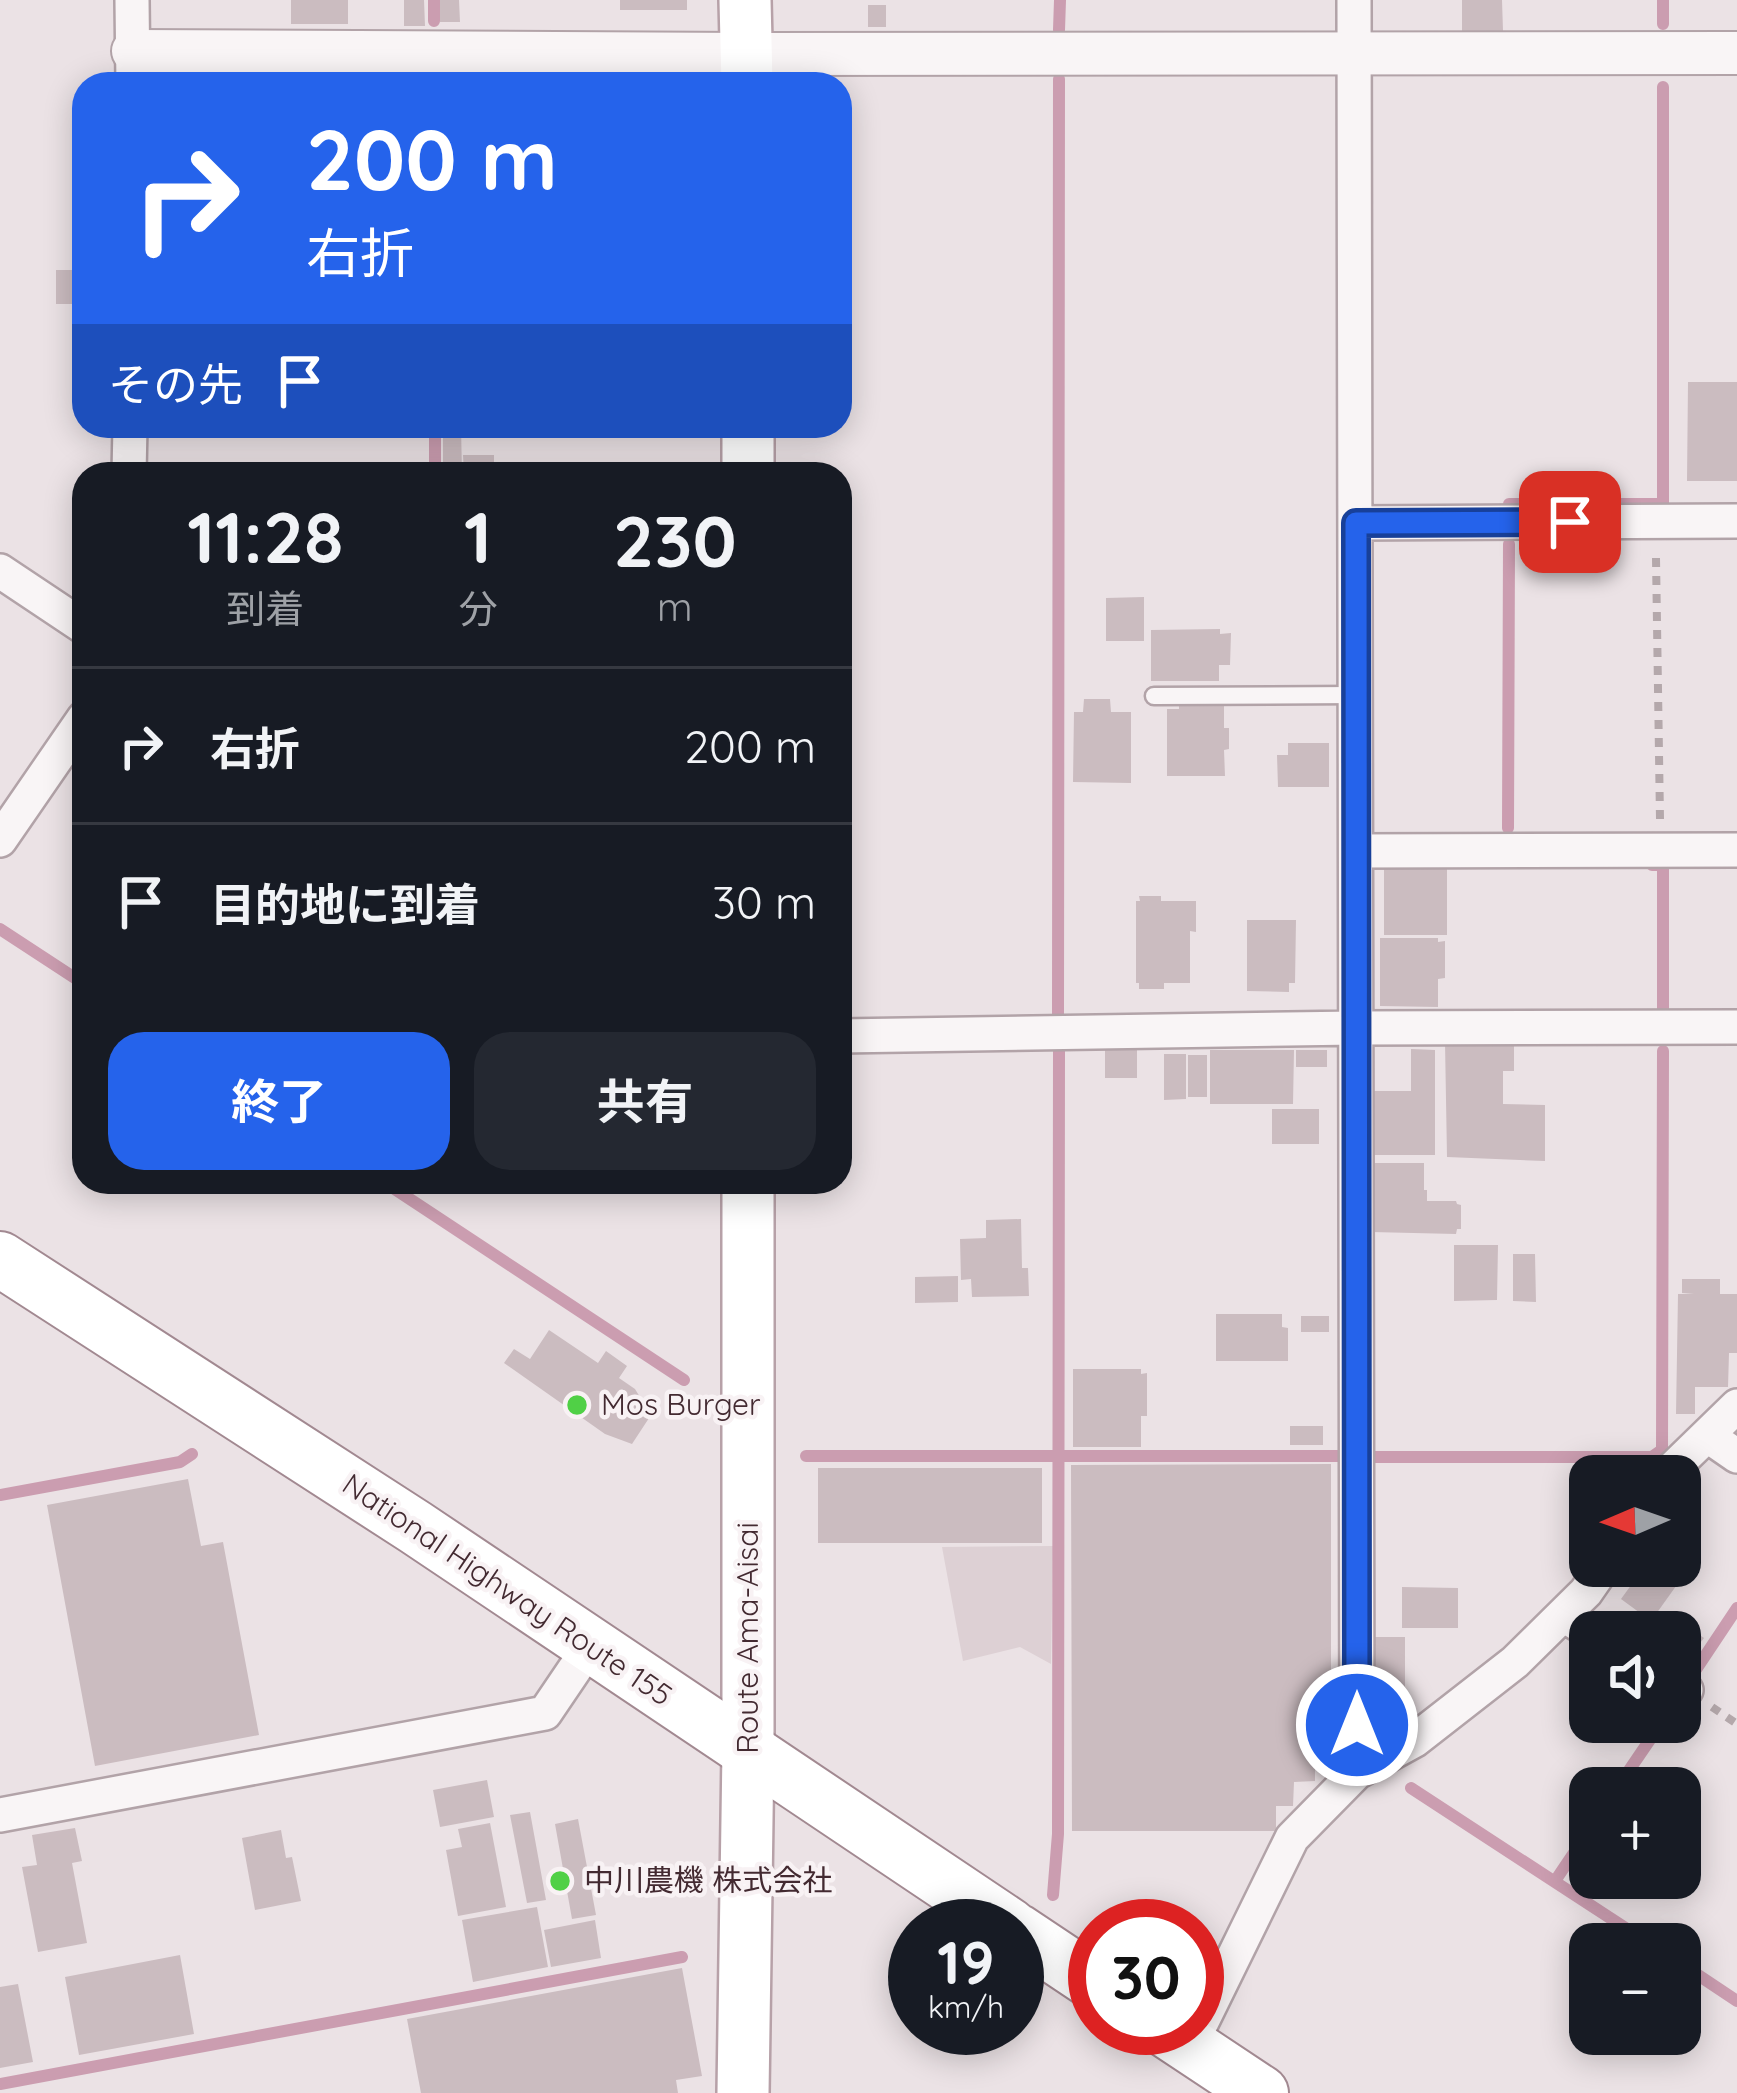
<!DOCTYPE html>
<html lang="ja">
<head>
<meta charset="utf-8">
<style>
	:root { --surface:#171b24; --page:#242831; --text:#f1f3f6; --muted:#9ea1a6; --line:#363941; --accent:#2563eb }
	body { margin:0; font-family:Quicksand,"Noto Sans JP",sans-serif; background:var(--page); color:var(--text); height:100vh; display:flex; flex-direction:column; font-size:45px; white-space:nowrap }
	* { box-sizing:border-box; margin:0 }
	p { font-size:39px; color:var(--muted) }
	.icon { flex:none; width:66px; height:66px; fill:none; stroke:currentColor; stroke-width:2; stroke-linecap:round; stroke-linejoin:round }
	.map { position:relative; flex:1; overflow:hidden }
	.sheet { position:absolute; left:72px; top:462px; width:780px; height:732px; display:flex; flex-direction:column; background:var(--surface); border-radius:36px; box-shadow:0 6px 30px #0003 }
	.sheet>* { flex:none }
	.top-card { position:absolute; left:72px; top:72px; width:780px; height:366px; border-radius:36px; box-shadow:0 6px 30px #0003; background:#2563eb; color:#fff; overflow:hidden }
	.needle { width:78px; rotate:268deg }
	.tools { position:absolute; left:1569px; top:1455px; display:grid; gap:24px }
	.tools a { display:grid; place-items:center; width:132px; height:132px; border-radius:24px; background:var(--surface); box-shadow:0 6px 30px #0003; font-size:60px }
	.speed { position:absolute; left:888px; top:1899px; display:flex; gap:24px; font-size:60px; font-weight:700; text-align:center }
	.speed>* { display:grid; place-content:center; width:156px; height:156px; border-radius:50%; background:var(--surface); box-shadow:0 6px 30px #0003; line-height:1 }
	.speed small { font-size:30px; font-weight:400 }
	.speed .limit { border:18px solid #d22; background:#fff; color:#111 }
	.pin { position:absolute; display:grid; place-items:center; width:102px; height:102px; color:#fff; margin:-51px; border-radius:24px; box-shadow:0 6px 18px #0006 }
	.me { position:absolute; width:132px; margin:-66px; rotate:0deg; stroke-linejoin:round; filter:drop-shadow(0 0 9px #0008) }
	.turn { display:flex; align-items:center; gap:42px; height:252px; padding:0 36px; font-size:54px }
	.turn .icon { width:156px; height:156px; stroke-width:2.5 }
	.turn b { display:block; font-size:84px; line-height:102px }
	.then { display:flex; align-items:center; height:114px; padding:0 36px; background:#0003; gap:24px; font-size:45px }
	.eta { display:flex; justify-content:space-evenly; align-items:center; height:204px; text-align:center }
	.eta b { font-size:72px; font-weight:700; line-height:84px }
	.action { display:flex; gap:24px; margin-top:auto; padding:24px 36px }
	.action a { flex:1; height:138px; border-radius:36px; background:var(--accent); color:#fff; font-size:48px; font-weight:700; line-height:138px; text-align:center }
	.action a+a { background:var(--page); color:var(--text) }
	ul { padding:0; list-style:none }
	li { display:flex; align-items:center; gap:36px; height:156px; padding:0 36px; border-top:3px solid var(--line) }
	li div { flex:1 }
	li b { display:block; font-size:45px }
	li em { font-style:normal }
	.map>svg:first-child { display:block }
	.built { fill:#ddd0d4 }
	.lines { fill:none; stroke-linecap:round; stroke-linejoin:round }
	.stream { stroke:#cb9db0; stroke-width:12 }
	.building { fill:#cbbcc0 }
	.service-casing { stroke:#b2a3a8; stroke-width:21 }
	.minor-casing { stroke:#b2a3a8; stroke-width:38 }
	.tertiary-casing { stroke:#b2a3a8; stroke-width:46 }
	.primary-casing { stroke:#b7a1a8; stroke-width:56 }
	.trunk-casing { stroke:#a28991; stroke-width:58 }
	.path { stroke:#b4a8ab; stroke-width:8; stroke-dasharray:9 9; stroke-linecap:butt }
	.service { stroke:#f9f5f6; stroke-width:16 }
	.minor { stroke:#f9f5f6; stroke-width:33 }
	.tertiary { stroke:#f9f5f6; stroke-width:42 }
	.primary { stroke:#fff; stroke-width:51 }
	.trunk { stroke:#fff; stroke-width:54 }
	.route-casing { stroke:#184099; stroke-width:30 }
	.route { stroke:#2563eb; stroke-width:21 }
	.poi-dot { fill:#50d046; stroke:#f8f2f4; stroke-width:4.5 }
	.labels { text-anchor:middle; stroke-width:9; stroke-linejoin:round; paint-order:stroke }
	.poi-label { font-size:30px; fill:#432a31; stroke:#f8f2f4; text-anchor:start }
	.street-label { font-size:30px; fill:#432a31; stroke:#f8f2f4 }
</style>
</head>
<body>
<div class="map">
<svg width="1737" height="2093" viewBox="0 0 1737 2093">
	<rect width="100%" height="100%" fill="#ebe2e5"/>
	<path class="built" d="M1053 1546 1051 1664 1020 1647 963 1661 942 1547Z"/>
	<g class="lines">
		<path class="stream" d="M434 0V21
			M1663 24V0
			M1059 30 1060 0
			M435 426V474
			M1509 504H1663V87
			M1508 828 1509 544
			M1652 865H1663V1015
			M0 929 84 984
			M1058 1015 1059 79
			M384 1182 684 1380
			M806 1456H1339
			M1369 1457H1652L1662 1450 1663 1051
			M0 1495 180 1462 192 1454
			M1693 1674 1737 1608
			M1411 1788 1650 1944
			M1617 1788 1662 1722
			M1555 1881 1590 1829
			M1053 1895 1058 1834 1059 1051
			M1680 1963 1737 2001
			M0 2084 682 1957"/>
	</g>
	<path class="building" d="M291 0H348V24H291Z
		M404 0H424L425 26H404Z
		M440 0H459L460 22H440Z
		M620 0H687V10H620Z
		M1462 0H1502L1503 31H1462Z
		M868 5H886V27H868Z
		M56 270H84V304H56Z
		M1688 382H1737V481H1687Z
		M443 426H461L462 474H443Z
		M474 426H559V435H474Z
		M463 455H494V472L464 473Z
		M1144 597V641H1106V598Z
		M1220 629V634L1231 633 1230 665H1219V681H1151V630Z
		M1084 699H1110L1111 712H1131V783L1073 782 1074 712H1083Z
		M1179 703H1224V728H1229V749L1224 750 1225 776H1167V709H1179Z
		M1288 743H1329V787H1278L1277 755H1288Z
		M1384 864H1447V935H1384Z
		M1139 896H1161V901H1196V932L1190 931V983H1164V989H1139V983H1136V901H1140Z
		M1247 920H1296L1295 983H1289V992L1247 991Z
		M1380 938H1438V942L1445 941V978L1438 979V1007L1380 1006Z
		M1445 1042H1514V1071H1503V1104L1545 1105V1161L1447 1157Z
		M1105 1048H1137V1078H1105Z
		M1411 1049 1435 1050V1155H1374V1091H1411Z
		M1210 1050H1294L1293 1104H1210Z
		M1296 1050H1327V1067H1296Z
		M1164 1054H1186V1099L1164 1100Z
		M1188 1055H1207V1097H1188Z
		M1272 1109H1319V1144H1272Z
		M1371 1163H1424V1190H1427V1201H1456L1457 1204 1461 1205V1229H1457L1456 1234 1371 1232Z
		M1021 1219 1022 1268H1028L1029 1296 972 1297 971 1279 961 1280 960 1239 986 1238V1220Z
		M1454 1245H1498L1497 1300 1454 1301Z
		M1513 1254H1535L1536 1302 1513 1301Z
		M958 1276V1302L915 1303V1277Z
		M1682 1279H1720V1294H1737V1353H1729L1728 1387H1695V1414H1676L1678 1294H1694L1682 1293Z
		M1216 1314H1282V1327L1288 1328V1361H1216Z
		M1301 1316H1329V1332H1301Z
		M549 1330 598 1363 606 1351 627 1366 619 1378 635 1389 651 1415 632 1444 605 1434 504 1363 514 1349 530 1359Z
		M1073 1369H1141V1374L1147 1373V1416H1141V1447H1073Z
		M1290 1426H1323V1445H1290Z
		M1331 1464V1757H1315V1781L1294 1782 1293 1806H1276V1831H1072L1071 1465Z
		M818 1468H1042V1543H818Z
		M188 1479 201 1546 223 1542 259 1735 95 1766 47 1505Z
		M1680 1562 1689 1568 1651 1621 1621 1599 1645 1566H1680Z
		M1402 1587 1458 1588V1628H1402Z
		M1688 1627 1704 1638 1687 1660 1680 1655V1638Z
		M1374 1637H1405V1714H1388L1389 1697H1374Z
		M487 1780 494 1817 440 1827 433 1790Z
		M530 1812 546 1900 527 1903 510 1815Z
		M578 1819 596 1915 572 1919 555 1824Z
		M490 1823 506 1907 458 1916 446 1850 462 1847 458 1829Z
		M75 1828 82 1861 72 1863 87 1943 38 1952 22 1867 37 1865 32 1835Z
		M281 1830 286 1858 292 1857 301 1901 255 1910 242 1838Z
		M537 1907 548 1967 473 1982 462 1920Z
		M595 1920 601 1958 551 1967 544 1930Z
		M180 1955 194 2034 79 2055 65 1977Z
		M682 1968 702 2076 676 2080 678 2093H421L407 2019Z
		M18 1984 33 2062 0 2068V1987Z"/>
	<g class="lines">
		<defs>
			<path id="service" d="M1154 696 1356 695"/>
			<path id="minor" d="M132 0 133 84
				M1354 0 1357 1772
				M129 474 130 426
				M1356 523 1737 521
				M0 571 84 627
				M0 840 84 718
				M1356 851 1737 850
				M840 1036 1356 1028 1737 1027
				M1708 1436 1737 1456
				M1665 1476 1737 1406
				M1563 1615 1591 1632
				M1680 1686 1686 1690
				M0 1815 545 1713 591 1645
				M1190 2046 1292 1838 1357 1772 1415 1740 1515 1662 1586 1592 1604 1566"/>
			<path id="tertiary" d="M133 51 747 54 1737 53"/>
			<path id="primary" d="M745 0 747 84
				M748 426V474
				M743 2093 748 1750V1182"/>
			<path id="trunk" d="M0 1259 415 1527 1010 1926
				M1017 1931 1095 1983
				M1163 2028 1261 2093"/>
		</defs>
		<use href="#service" class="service-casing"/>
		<use href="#minor" class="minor-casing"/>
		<use href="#tertiary" class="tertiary-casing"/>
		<use href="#primary" class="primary-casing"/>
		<use href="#trunk" class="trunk-casing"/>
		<path class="path" d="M1656 558 1660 819
			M1712 1707 1737 1724"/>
		<use href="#service" class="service"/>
		<use href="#minor" class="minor"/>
		<use href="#tertiary" class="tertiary"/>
		<use href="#primary" class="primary"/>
		<use href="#trunk" class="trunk"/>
	</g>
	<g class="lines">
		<defs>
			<path id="route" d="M1357 1725 1356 523 1570 522"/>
		</defs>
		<use href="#route" class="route-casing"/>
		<use href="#route" class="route"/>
	</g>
	<g class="poi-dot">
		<circle cx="577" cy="1405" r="12"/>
		<circle cx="560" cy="1881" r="12"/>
	</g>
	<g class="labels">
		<g class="poi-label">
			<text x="601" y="1415">Mos Burger</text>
			<text x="584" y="1891">中川農機 株式会社</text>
		</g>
		<g class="street-label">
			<text transform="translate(507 1590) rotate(34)" y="10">National Highway Route 155</text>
			<text transform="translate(748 1638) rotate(-90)" y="10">Route Ama-Aisai</text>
		</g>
	</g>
</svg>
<div class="tools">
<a><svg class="needle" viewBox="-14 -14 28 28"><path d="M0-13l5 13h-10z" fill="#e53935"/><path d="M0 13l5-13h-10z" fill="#9ea1a6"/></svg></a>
<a><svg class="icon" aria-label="sound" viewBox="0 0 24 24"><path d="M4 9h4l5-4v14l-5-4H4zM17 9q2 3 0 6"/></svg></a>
<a>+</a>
<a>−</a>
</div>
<div class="speed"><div>19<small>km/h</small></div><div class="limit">30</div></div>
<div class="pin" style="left:1570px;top:522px;background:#d93025"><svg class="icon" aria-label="arrive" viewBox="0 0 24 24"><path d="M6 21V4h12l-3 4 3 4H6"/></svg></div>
<svg class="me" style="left:1357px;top:1725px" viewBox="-20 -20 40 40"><circle r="17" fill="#2563eb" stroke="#fff" stroke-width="3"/><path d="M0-11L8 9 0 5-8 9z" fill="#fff"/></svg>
<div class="top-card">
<div class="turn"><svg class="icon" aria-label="right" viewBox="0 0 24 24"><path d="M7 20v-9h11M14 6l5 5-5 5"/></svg><div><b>200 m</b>右折</div></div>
<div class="then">その先<svg class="icon" aria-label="arrive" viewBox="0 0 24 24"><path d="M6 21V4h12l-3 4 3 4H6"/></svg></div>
</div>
<section class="sheet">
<div class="eta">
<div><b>11:28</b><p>到着</p></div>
<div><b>1</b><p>分</p></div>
<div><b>230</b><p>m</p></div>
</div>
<ul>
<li><svg class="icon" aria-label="right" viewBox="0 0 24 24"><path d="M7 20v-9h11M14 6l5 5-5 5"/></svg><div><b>右折</b></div><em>200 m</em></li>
<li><svg class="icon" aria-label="arrive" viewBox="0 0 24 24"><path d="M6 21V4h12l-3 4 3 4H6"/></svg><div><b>目的地に到着</b></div><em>30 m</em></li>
</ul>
<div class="action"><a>終了</a><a>共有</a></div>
</section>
</div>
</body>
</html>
